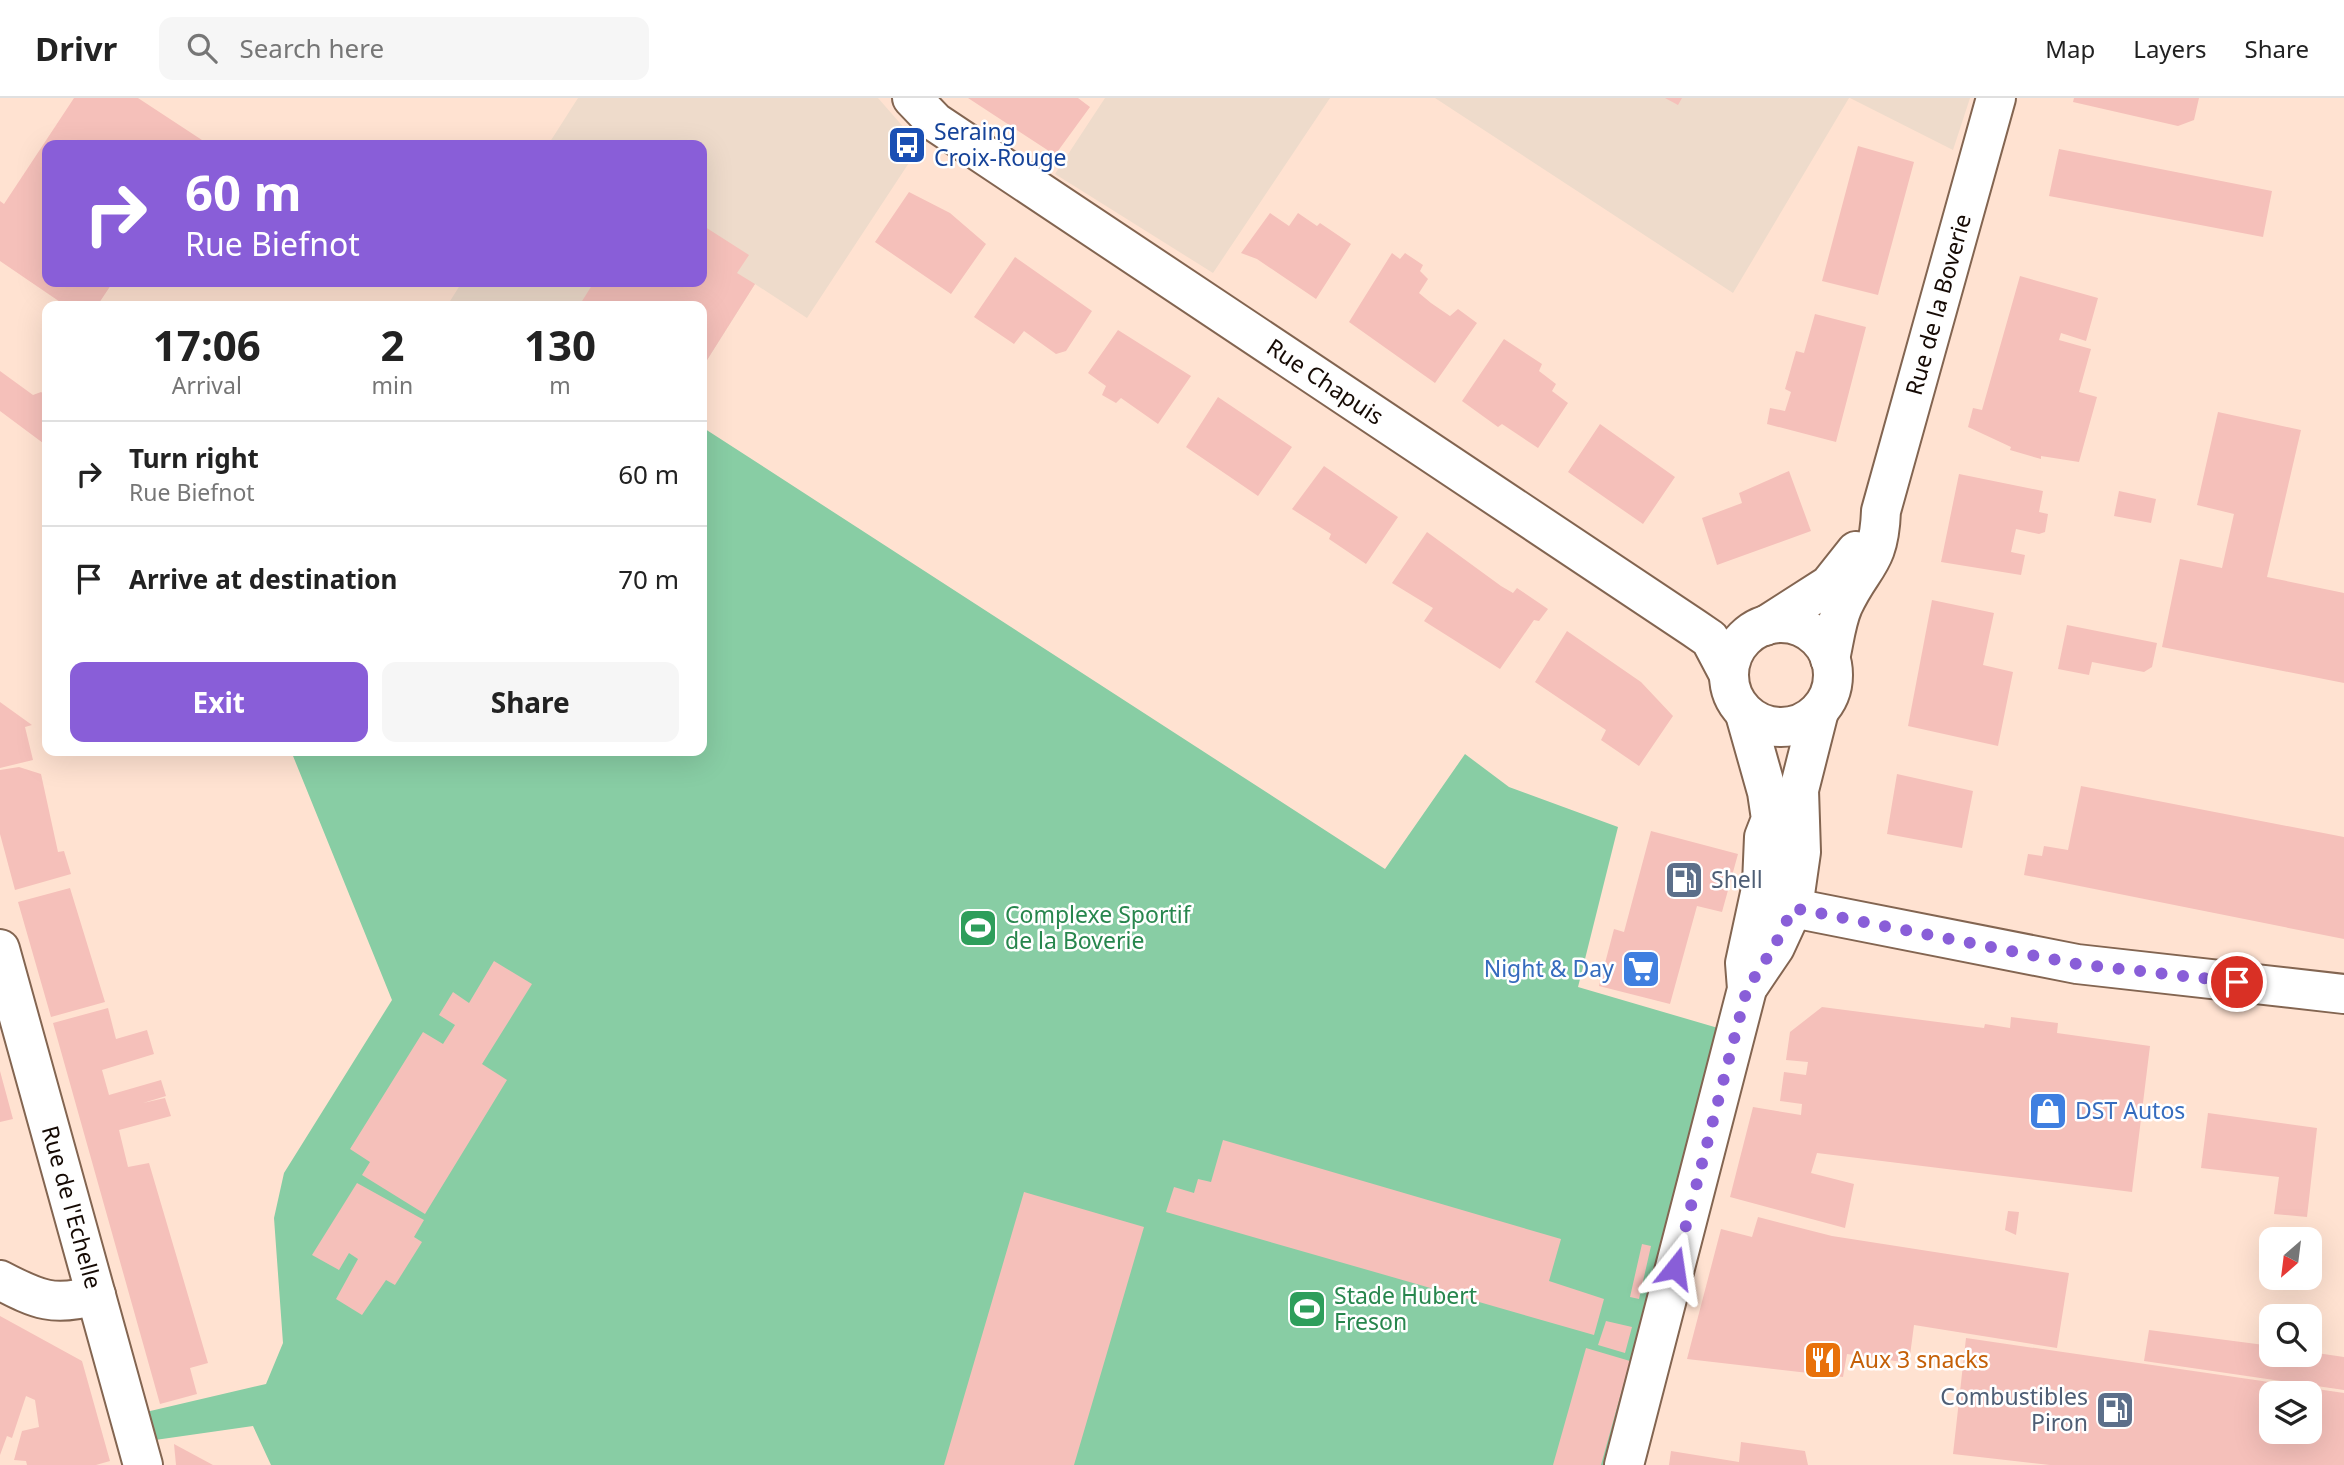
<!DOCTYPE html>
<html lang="en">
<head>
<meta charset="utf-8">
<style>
	:root { --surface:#fff; --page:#f6f6f6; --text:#222; --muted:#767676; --line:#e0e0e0; --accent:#895ed8 }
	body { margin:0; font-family:"Noto Sans",sans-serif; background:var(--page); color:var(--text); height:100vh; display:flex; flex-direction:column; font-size:26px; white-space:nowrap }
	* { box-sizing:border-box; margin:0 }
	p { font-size:23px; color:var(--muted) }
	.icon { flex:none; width:38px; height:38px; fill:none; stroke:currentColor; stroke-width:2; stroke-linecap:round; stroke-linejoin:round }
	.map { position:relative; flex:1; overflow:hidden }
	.details { position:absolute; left:42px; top:203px; width:665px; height:455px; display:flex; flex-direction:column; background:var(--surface); border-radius:14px; box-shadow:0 7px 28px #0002 }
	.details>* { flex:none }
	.hud { position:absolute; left:42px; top:42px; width:665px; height:147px; border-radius:14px; box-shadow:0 7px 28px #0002; background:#895ed8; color:#fff; overflow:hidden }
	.needle { width:46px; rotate:208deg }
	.tools { position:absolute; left:2259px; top:1129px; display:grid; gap:14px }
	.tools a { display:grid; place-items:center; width:63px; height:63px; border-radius:14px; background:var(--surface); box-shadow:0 7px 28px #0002; font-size:35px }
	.pin { position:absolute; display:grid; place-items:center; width:60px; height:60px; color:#fff; margin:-30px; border:4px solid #fff; border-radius:50%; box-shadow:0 2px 7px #0007 }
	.me { position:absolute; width:77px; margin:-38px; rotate:15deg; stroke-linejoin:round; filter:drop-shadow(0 0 5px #0008) }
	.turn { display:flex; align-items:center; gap:24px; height:147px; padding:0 28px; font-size:32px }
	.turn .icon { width:91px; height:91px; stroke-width:2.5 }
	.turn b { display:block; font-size:49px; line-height:60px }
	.eta { display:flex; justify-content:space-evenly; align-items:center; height:119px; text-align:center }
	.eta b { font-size:42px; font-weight:700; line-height:49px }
	.primary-button { display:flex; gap:14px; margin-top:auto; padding:14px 28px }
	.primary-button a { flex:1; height:80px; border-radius:14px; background:var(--accent); color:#fff; font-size:28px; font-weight:700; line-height:80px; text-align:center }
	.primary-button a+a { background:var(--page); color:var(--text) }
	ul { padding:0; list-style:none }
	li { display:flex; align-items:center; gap:21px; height:105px; padding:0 28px; border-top:2px solid var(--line) }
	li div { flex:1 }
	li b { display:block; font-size:26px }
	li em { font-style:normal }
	header { display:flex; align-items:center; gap:42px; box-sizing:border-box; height:98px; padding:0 35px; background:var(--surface); border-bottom:2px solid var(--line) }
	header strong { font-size:33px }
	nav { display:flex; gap:38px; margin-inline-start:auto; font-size:24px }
	.search { width:490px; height:63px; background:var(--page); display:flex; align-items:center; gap:18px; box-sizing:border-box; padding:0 24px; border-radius:14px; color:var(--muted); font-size:26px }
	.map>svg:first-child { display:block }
	.commercial { fill:#eedbcb }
	.green { fill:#88cda4 }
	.building { fill:#f5c0ba; fill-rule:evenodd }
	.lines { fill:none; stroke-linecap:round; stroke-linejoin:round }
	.minor-casing { stroke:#836551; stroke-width:42 }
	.minor { stroke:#fff; stroke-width:38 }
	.route { stroke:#895ed8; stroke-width:12; stroke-dasharray:0 21.6 }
	.labels { text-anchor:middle; stroke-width:5; stroke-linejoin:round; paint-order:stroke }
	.transit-label { font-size:23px; fill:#164399; stroke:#fff; text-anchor:start }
	.street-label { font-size:23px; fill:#150a04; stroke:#fff }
	.service-label { font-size:23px; fill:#4e5e75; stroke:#fff; text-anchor:start }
	.leisure-label { font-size:23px; fill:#27864d; stroke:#fff; text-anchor:start }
	.shop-label { font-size:23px; fill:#366cbe; stroke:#fff; text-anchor:end }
	.food-label { font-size:23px; fill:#c56008; stroke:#fff; text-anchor:start }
</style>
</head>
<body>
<header>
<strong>Drivr</strong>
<div class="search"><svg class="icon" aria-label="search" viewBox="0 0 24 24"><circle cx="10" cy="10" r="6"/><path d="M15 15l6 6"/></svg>Search here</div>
<nav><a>Map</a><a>Layers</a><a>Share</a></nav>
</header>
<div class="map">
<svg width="2344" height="1367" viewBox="0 0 2344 1367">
	<rect width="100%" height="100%" fill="#ffe2d1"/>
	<path class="commercial" d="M578 0H878L920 48 807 220 755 186 702 270V208H447L462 184H702V47H548Z
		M1105 0H1330L1213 175 1055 76Z
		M1435 0H1849L1733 195Z
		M1850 0H1970L1953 52Z"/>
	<path class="green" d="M702 329 1385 771 1465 656 1509 689 1618 729 1578 889 1718 930 1607 1367H271L253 1328 155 1342 146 1314 266 1286 283 1245 274 1120 284 1075 392 902 291 653H702Z"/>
	<path class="building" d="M74 0H138L205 44 203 47H47V184H113L97 208H66L0 163V103L4 106Z
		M968 0H1078L1090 9 1055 57Z
		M1665 0H1682L1678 7Z
		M2074 0H2199L2194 22 2178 28 2073 4Z
		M1858 48 1914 64 1878 197 1822 183Z
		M2059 51 2272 93 2263 139 2049 98Z
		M909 94 950 115 986 146 951 196 875 144Z
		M1270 115 1289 128 1298 115 1317 128 1320 125 1351 146 1316 201 1257 161 1241 155Z
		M702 127 749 157 737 175 755 186 702 270V208H579L594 184H702Z
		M1392 155 1400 161 1405 155 1423 167 1420 173 1428 181 1419 195 1431 205 1450 218 1458 211 1477 225 1435 285 1349 224Z
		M1015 159 1092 213 1066 253 1056 256 1024 233 1014 246 974 219Z
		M2020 178 2098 200 2086 243 2061 235 2059 242 2091 251 2079 294 2097 299 2079 364 2041 358V361L2010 352 2011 349 1968 329 1973 310 1982 312Z
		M1815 216 1866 229 1836 344 1767 326 1770 310 1785 313 1791 294 1785 291 1796 253 1804 255Z
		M1118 232 1191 278 1158 326 1121 300 1116 305 1102 297 1106 288 1088 275Z
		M1504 241 1542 266 1539 273 1556 286 1552 293 1568 305 1538 350 1502 326 1498 329 1462 303Z
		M0 273 33 297 41 294 47 298V348L0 313Z
		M1218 299 1292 349 1258 398 1186 349Z
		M2218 314 2301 332 2267 479 2344 495V585L2162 549 2180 461 2222 470 2234 416 2197 407Z
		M1600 326 1675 379 1643 426 1568 374Z
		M1324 368 1398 419 1366 466 1329 441 1331 436 1292 411Z
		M1789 373 1811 433 1717 467 1702 420 1742 405 1739 395Z
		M1959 376 2043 393 2039 414 2048 416 2045 434 2039 436 2016 431 2011 454 2025 457 2021 477 1941 464Z
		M2119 393 2156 401 2151 425 2114 418Z
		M1427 434 1501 488 1513 495 1517 490 1548 511 1539 523 1534 522 1500 571 1424 523 1433 510 1392 485Z
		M1932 502 1994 515 1983 567 2013 574 1998 648 1908 628Z
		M2067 527 2157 545 2152 569 2144 574 2092 564 2089 577 2058 571Z
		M1567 533 1641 584 1673 618 1639 668 1601 642 1606 632 1535 584Z
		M0 604 32 627 25 629 33 662 0 670Z
		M19 669 41 676 58 754 64 753 71 776 15 792 0 736V672Z
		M1897 676 1973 693 1962 750 1887 736Z
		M2081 688 2344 739V841L2024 777 2028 756 2042 758 2044 748 2068 752Z
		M1651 733 1738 756 1722 814 1697 808 1670 906 1599 888 1614 831 1624 834Z
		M70 790 105 904 51 919 18 804Z
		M494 863 532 886 482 966 507 982 425 1116 362 1077 370 1064 350 1051 423 934 443 946 455 927 439 917 453 894 469 905Z
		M1822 909 1984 930 1985 926 2010 930 2011 919 2058 925 2057 935 2150 948 2132 1094 1817 1055 1811 1075 1854 1086 1845 1130 1730 1099 1753 1009 1801 1017 1802 1006 1780 1003 1784 974 1806 977 1808 964 1786 962 1790 934Z
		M108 910 116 941 147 932 154 956 102 972 109 997 161 982 166 998 143 1005 165 1000 171 1018 119 1032 128 1069 149 1065 208 1265 190 1270 197 1296 160 1306 53 925Z
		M0 973 13 1021 0 1024Z
		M2208 1015 2317 1030 2307 1119 2274 1116 2279 1079 2201 1070Z
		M1223 1042 1561 1141 1549 1183 1604 1201 1594 1237 1166 1114 1174 1089 1194 1095 1198 1081 1211 1084Z
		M357 1085 424 1122 414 1139 422 1144 395 1187 386 1182 362 1217 336 1201 358 1161 349 1155 339 1172 312 1157Z
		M1024 1094 1144 1129 1074 1367H944Z
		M2008 1113 2019 1114 2016 1137 2005 1132Z
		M1758 1119 1832 1138 2069 1175 2057 1250 1914 1227 1909 1265 1847 1256 1843 1279 1687 1261 1721 1131 1752 1139Z
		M1642 1146 1651 1148 1639 1201 1630 1199Z
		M0 1218 82 1263 110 1363 96 1367H27L26 1363 14 1362 22 1333 39 1329 35 1302 26 1298 12 1340 7 1338 0 1357Z
		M1606 1223 1632 1229 1625 1255 1598 1247Z
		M2149 1232 2272 1248V1256H2310V1254L2344 1259V1292L2144 1263Z
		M1966 1240 2344 1295V1367H2050L1953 1356ZM2272 1295H2310V1334H2272Z
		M1586 1250 1630 1263 1601 1367H1553Z
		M1741 1344 1805 1353 1808 1367H1669L1671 1353 1739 1364Z
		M174 1346 213 1367H176Z"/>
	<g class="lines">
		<defs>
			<g id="minor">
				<path id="s1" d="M912 0 935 24 1694 530 1710 541 1729 577"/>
				<circle cx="1781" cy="577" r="52"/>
				<path d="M1765 528 1829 487 1856 453"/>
				<path id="s2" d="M1830 561C1834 544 1836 524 1843 508 1863 465 1879 467 1881 413L1996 0"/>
				<path d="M1793 810 2077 866 2344 896"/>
				<path id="s3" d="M0 851 143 1367"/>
				<path d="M1750 886 1775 849 1793 810 1801 754 1799 692 1819 613"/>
				<path d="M0 1182C38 1202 54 1209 96 1197"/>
				<path d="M1624 1367 1747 891 1745 865 1762 786 1764 739 1771 721 1767 694 1745 616"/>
			</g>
		</defs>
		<use href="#minor" class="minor-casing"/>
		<use href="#minor" class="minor"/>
	</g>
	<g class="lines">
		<path class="route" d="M1675 1170 1747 891 1774 849 1793 810 2077 866 2237 884"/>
	</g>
	<defs>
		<symbol id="bus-square" viewBox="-11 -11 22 22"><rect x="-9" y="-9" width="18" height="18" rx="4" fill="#1a4fb4" stroke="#fff"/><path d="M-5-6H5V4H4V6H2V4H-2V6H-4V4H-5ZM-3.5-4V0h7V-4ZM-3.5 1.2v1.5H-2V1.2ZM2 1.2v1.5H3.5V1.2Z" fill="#fff"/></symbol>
		<symbol id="fuel-square" viewBox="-11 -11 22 22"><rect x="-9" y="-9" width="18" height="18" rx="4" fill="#5c6f8a" stroke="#fff"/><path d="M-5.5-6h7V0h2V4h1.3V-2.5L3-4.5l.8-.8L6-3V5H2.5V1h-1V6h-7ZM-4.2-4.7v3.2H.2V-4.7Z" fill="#fff"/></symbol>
		<symbol id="stadium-square" viewBox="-11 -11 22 22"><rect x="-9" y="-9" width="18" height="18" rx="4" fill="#2e9e5b" stroke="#fff"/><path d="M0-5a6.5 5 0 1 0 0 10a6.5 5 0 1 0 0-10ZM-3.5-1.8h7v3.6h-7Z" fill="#fff"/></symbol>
		<symbol id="supermarket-square" viewBox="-11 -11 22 22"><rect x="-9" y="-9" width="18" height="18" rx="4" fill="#3f7fe0" stroke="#fff"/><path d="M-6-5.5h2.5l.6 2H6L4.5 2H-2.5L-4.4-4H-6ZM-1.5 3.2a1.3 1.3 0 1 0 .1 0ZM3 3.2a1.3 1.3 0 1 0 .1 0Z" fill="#fff"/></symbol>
		<symbol id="shop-square" viewBox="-11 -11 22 22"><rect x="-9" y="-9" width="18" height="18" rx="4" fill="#3f7fe0" stroke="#fff"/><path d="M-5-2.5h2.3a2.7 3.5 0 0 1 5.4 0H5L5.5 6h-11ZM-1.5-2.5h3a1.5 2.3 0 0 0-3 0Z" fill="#fff"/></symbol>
		<symbol id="restaurant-square" viewBox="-11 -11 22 22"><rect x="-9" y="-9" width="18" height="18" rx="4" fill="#e8710a" stroke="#fff"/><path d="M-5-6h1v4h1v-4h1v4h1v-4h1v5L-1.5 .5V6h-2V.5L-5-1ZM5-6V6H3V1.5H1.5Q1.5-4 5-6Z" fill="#fff"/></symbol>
	</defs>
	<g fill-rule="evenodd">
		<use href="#bus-square" x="885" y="25" width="44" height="44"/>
		<use href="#fuel-square" x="1662" y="760" width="44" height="44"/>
		<use href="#stadium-square" x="956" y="808" width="44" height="44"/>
		<use href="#supermarket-square" x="1619" y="849" width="44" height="44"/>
		<use href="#shop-square" x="2026" y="991" width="44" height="44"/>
		<use href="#stadium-square" x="1285" y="1189" width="44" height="44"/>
		<use href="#restaurant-square" x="1801" y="1240" width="44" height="44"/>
		<use href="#fuel-square" x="2093" y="1290" width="44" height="44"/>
	</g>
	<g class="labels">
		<g class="transit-label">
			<text x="934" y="42">Seraing<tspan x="934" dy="26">Croix-Rouge</tspan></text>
		</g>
		<g class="street-label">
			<text dy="8" stroke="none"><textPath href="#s2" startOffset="373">Rue de la Boverie</textPath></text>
			<text dy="8" stroke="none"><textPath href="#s1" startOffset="502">Rue Chapuis</textPath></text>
			<text dy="8" stroke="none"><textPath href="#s3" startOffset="268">Rue de l'Echelle</textPath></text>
		</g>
		<g class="service-label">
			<text x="1711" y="790">Shell</text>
			<text x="2088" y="1307" text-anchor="end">Combustibles<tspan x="2088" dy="26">Piron</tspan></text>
		</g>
		<g class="leisure-label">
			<text x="1005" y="825">Complexe Sportif<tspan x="1005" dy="26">de la Boverie</tspan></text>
			<text x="1334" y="1206">Stade Hubert<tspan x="1334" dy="26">Freson</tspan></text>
		</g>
		<g class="shop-label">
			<text x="1614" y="879">Night &amp; Day</text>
			<text x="2075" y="1021" text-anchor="start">DST Autos</text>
		</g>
		<g class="food-label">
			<text x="1850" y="1270">Aux 3 snacks</text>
		</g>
	</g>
</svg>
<div class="tools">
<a><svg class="needle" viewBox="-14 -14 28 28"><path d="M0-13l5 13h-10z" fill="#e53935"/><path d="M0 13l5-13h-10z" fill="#767676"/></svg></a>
<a><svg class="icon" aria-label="search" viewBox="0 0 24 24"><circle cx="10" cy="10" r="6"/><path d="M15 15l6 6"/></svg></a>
<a><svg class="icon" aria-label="layers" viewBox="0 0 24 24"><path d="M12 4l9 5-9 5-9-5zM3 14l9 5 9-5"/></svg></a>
</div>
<div class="pin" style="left:2237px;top:884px;background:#d93025"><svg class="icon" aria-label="arrive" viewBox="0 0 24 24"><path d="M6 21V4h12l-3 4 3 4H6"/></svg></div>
<svg class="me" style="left:1675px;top:1170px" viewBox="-20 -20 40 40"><path d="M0-17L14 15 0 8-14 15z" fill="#895ed8" stroke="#fff" stroke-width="4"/></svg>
<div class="hud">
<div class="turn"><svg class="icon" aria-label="right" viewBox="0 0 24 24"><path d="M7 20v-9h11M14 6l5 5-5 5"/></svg><div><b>60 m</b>Rue Biefnot</div></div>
</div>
<section class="details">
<div class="eta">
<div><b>17:06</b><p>Arrival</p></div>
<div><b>2</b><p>min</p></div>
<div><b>130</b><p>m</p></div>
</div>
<ul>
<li><svg class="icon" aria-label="right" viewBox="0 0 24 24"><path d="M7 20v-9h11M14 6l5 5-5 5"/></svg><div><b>Turn right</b><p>Rue Biefnot</p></div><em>60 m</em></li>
<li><svg class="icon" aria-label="arrive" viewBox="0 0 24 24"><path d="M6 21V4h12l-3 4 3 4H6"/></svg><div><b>Arrive at destination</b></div><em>70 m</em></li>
</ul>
<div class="primary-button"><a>Exit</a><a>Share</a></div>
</section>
</div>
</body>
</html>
